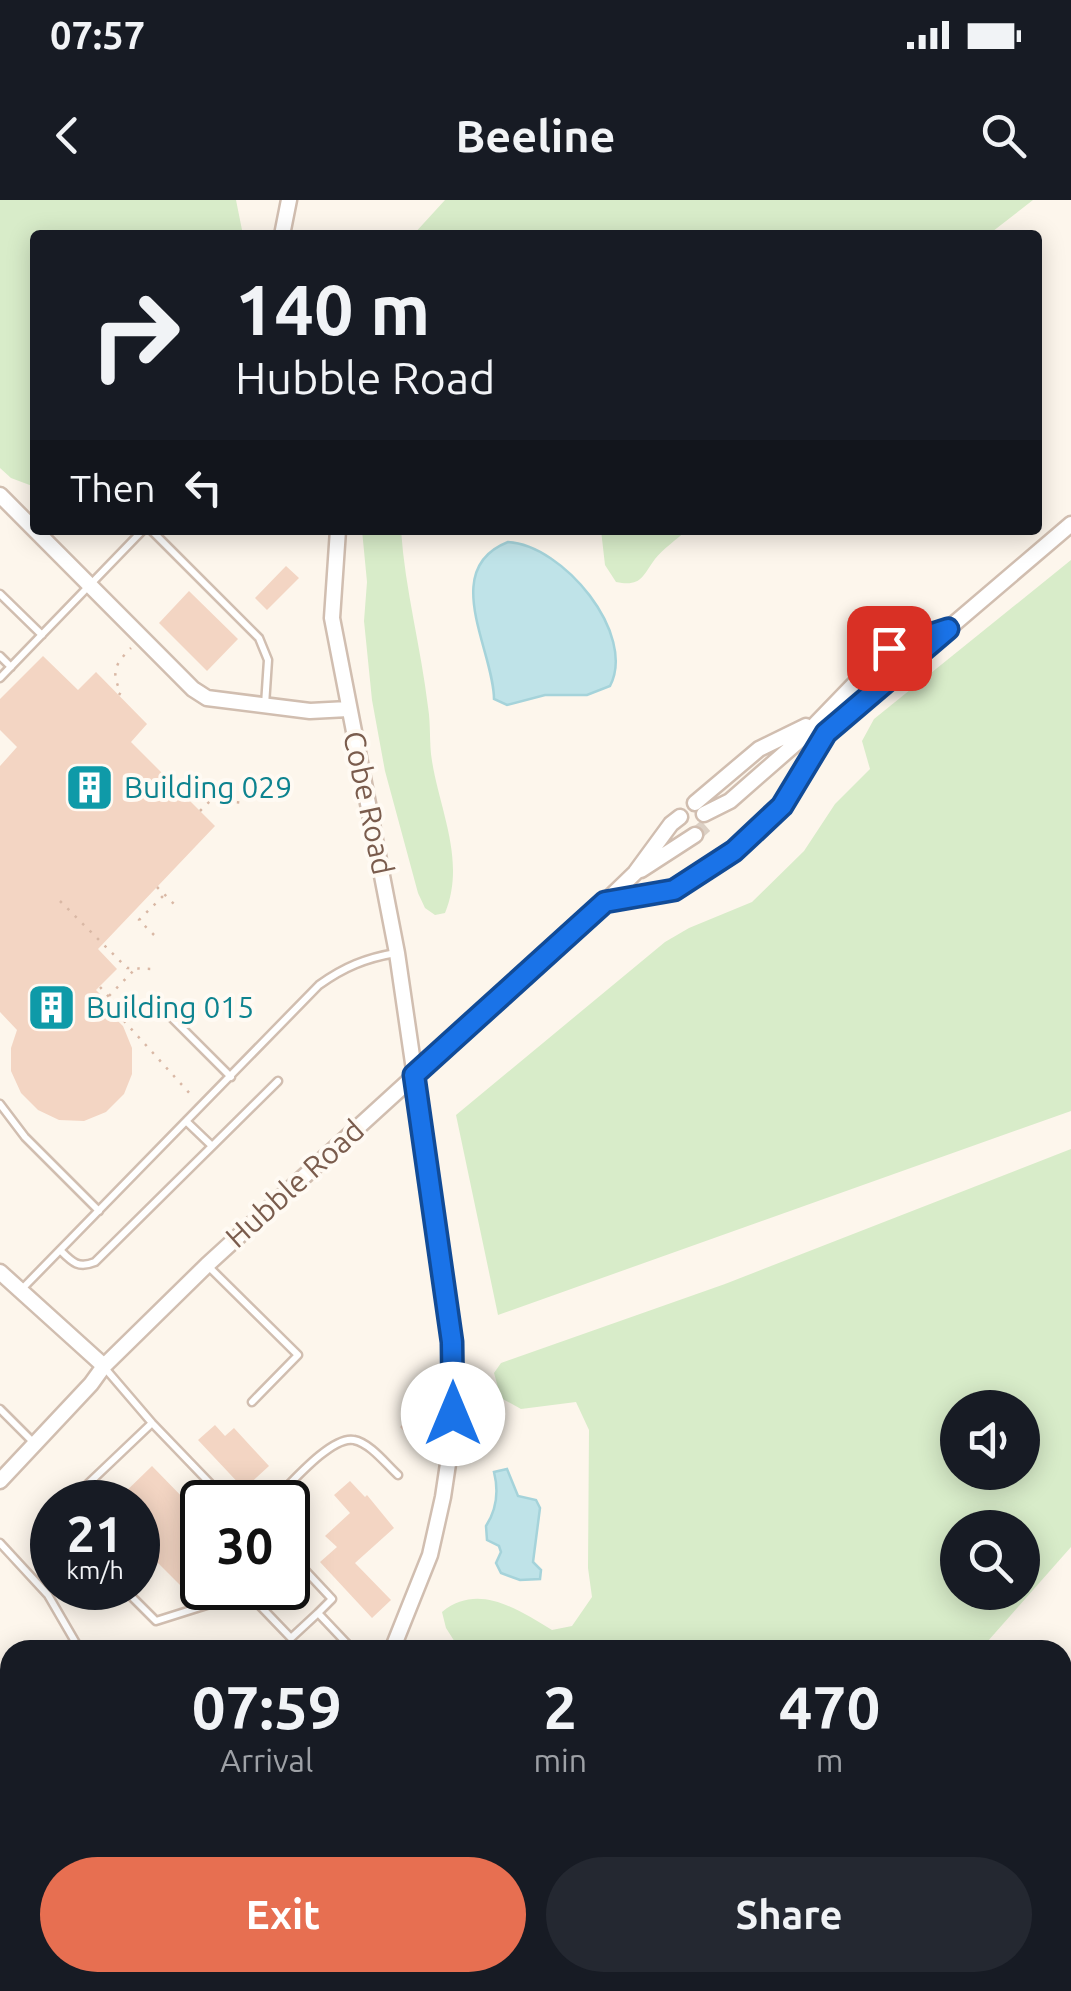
<!DOCTYPE html>
<html lang="en">
<head>
<meta charset="utf-8">
<style>
	:root { --surface:#171b24; --page:#242831; --text:#f1f3f6; --muted:#9ea1a6; --accent:#e76f51 }
	body { margin:0; font-family:Ubuntu,sans-serif; background:var(--page); color:var(--text); height:100vh; display:flex; flex-direction:column; font-size:38px; white-space:nowrap }
	* { box-sizing:border-box; margin:0 }
	p { font-size:32px; color:var(--muted) }
	.icon { flex:none; width:55px; height:55px; fill:none; stroke:currentColor; stroke-width:2; stroke-linecap:round; stroke-linejoin:round }
	.map { position:relative; flex:1; overflow:hidden }
	.side { position:absolute; left:0px; top:1440px; width:1072px; height:352px; display:flex; flex-direction:column; background:var(--surface); border-radius:30px 30px 0 0; box-shadow:0 5px 25px #0003 }
	.side>* { flex:none }
	.hud { position:absolute; left:30px; top:30px; width:1012px; height:305px; border-radius:10px; box-shadow:0 5px 25px #0003; background:#171b24; color:var(--text); overflow:hidden }
	.fabs { position:absolute; left:940px; top:1190px; display:grid; gap:20px }
	.fabs a { display:grid; place-items:center; width:100px; height:100px; border-radius:50%; background:var(--surface); box-shadow:0 5px 25px #0003; font-size:50px }
	.speed { position:absolute; left:30px; top:1280px; display:flex; gap:20px; font-size:50px; font-weight:700; text-align:center }
	.speed>* { display:grid; place-content:center; width:130px; height:130px; border-radius:50%; background:var(--surface); box-shadow:0 5px 25px #0003; line-height:1 }
	.speed small { font-size:25px; font-weight:400 }
	.speed .limit { border:5px solid #111; border-radius:15px; background:#fff; color:#111 }
	.pin { position:absolute; display:grid; place-items:center; width:85px; height:85px; color:#fff; margin:-42px; border-radius:20px; box-shadow:0 5px 15px #0006 }
	.me { position:absolute; width:110px; margin:-55px; rotate:0deg; stroke-linejoin:round; filter:drop-shadow(0 0 8px #0008) }
	.turn { display:flex; align-items:center; gap:35px; height:210px; padding:0 40px; font-size:45px }
	.turn .icon { width:130px; height:130px; stroke-width:2.5 }
	.turn b { display:block; font-size:70px; line-height:85px }
	.then { display:flex; align-items:center; height:95px; padding:0 40px; background:#0003; gap:20px; font-size:38px }
	.eta { display:flex; justify-content:space-evenly; align-items:center; height:170px; text-align:center }
	.eta b { font-size:60px; font-weight:700; line-height:70px }
	.primary-button { display:flex; gap:20px; margin-top:auto; padding:20px 40px }
	.primary-button a { flex:1; height:115px; border-radius:60px; background:var(--accent); color:#fff; font-size:40px; font-weight:700; line-height:115px; text-align:center }
	.primary-button a+a { background:var(--page); color:var(--text) }
	.status { display:flex; justify-content:space-between; align-items:center; height:70px; padding:0 50px; background:var(--surface); direction:ltr }
	.status svg { height:28px; fill:currentColor }
	header { display:flex; justify-content:space-between; align-items:center; height:130px; padding:0 40px; background:var(--surface); font-size:45px; font-weight:700 }
	.map>svg:first-child { display:block }
	.green { fill:#d8ecc9; fill-rule:evenodd }
	.water { fill:#bfe3e8; stroke:#a5d3da; stroke-width:2.5 }
	.building { fill:#f3d5c3 }
	.lines { fill:none; stroke-linecap:round; stroke-linejoin:round }
	.minor-tunnel { stroke:#dcd0c4; stroke-width:14; stroke-dasharray:14 7; stroke-linecap:butt }
	.service-casing { stroke:#d1beb0; stroke-width:11 }
	.minor-casing { stroke:#d1beb0; stroke-width:19 }
	.path { stroke:#d9b8a5; stroke-width:2.5; stroke-dasharray:2.5 8; stroke-linecap:butt }
	.service { stroke:#fff; stroke-width:6 }
	.minor { stroke:#fff; stroke-width:14 }
	.route-casing { stroke:#114b97; stroke-width:25 }
	.route { stroke:#1a73e8; stroke-width:18 }
	.labels { text-anchor:middle; stroke-width:8; stroke-linejoin:round; paint-order:stroke }
	.culture-label { font-size:30px; fill:#0d838f; stroke:#fffaf3; text-anchor:start }
	.street-label { font-size:30px; fill:#7a5c4d; stroke:#fffaf3 }
</style>
</head>
<body>
<div class="status"><b>07:57</b><svg viewBox="0 0 49 12"><path d="M0 12V9h3v3zM5 12V6h3v6zM10 12V3h3v9zM15 12V0h3v12zM26 1h20v11H26zM47 4h2v5h-2z"/></svg></div>
<header><svg class="icon" aria-label="back" viewBox="0 0 24 24"><path d="M15 5l-7 7 7 7"/></svg>Beeline<svg class="icon" aria-label="search" viewBox="0 0 24 24"><circle cx="10" cy="10" r="6"/><path d="M15 15l6 6"/></svg></header>
<div class="map">
<svg width="1071" height="1791" viewBox="0 0 1071 1791">
	<rect width="100%" height="100%" fill="#fdf6ec"/>
	<path class="green" d="M0 0H236L243 35H35V287L11 278 0 268Z
		M445 0H1033L988 35H413Z
		M362 330H401C405 390 421 447 428 507 431 525 429 543 432 561 440 611 466 662 445 713L435 715 425 708 418 693 385 571 372 500 364 421 367 382Z
		M601 330H687C677 339 663 349 655 359 642 377 641 387 616 382L605 365Z
		M1071 360V911L498 1115 456 915 665 742 689 728 752 702 804 651 835 604 870 569 862 541 874 519Z
		M1071 949V1347L980 1450H460L446 1428 442 1412C479 1382 518 1410 552 1430L572 1426 592 1397 588 1368 589 1230 576 1202 521 1209 501 1198 494 1173 501 1163 725 1084ZM958 1208H1022V1272H958ZM958 1328H1022V1392H958Z
		M1071 1506V1791H818L825 1782H1062V1517Z
		M364 1782 520 1783 522 1791H358Z"/>
	<path class="water" d="M508 342C563 345 637 434 610 486L587 495H545L507 505 494 499C494 451 439 369 508 342Z
		M507 1269 518 1296 536 1300 540 1308 533 1362 541 1370 540 1379 520 1380 501 1373 496 1363 501 1352 499 1346 487 1340 486 1326C497 1309 499 1292 494 1272Z"/>
	<path class="building" d="M286 366 299 378 267 410 255 398Z
		M189 391 238 439 207 471 159 423Z
		M43 456 78 490 96 472 147 524 131 542 215 626 98 749 117 769 96 790 104 798 99 803 123 826 132 848V874L124 894 106 912 84 921 59 920 38 910 21 893 11 871V848L17 830 0 812V566L17 547 0 530V499Z
		M409 1218 429 1239 420 1248 400 1227Z
		M215 1225 225 1236 234 1228 269 1266 244 1289 198 1240Z
		M152 1266 191 1306 183 1314 202 1333V1379L188 1393 146 1351 138 1359V1302H115Z
		M350 1281 365 1297 367 1295 394 1328 355 1363 391 1400 372 1418 320 1362 337 1347 325 1336 350 1313 334 1295Z"/>
	<g class="lines">
		<path class="minor-tunnel" d="M695 635 710 622"/>
		<defs>
			<path id="service" d="M151 330 259 438 268 460 265 505
				M0 394 42 435
				M0 456 11 467
				M0 478 143 330
				M166 812 231 877
				M0 904 25 937 99 1011
				M187 922 212 946
				M60 1050C72 1062 78 1069 95 1062L278 881
				M208 1066 298 1155 252 1202
				M20 1091 319 785C344 767 366 758 396 753
				M104 1167 152 1223 228 1302
				M0 1209 35 1244
				M69 1302 152 1223
				M272 1302C288 1287 331 1235 354 1240 370 1243 386 1264 398 1275
				M0 1343 48 1395 80 1450
				M288 1352 332 1399 318 1413
				M123 1388 156 1421 213 1403 228 1388
				M243 1388 291 1438 318 1413 353 1450
				M0 1782 3 1791
				M636 1791 643 1782"/>
			<path id="minor" d="M282 35 289 0
				M0 295 193 489 207 498 310 511 348 509
				M338 330 332 418 397 753 445 1083 454 1184 451 1244 443 1297 430 1355 392 1450
				M695 603 759 549 806 526
				M704 614 730 601 802 538 889 448 942 430
				M641 670 695 635
				M606 702 674 690 734 651 782 606 826 533 1071 324
				M0 1072 104 1166
				M0 1281 91 1184 104 1166 207 1065 605 702 635 673 671 624 680 617
				M213 1791 219 1782"/>
		</defs>
		<use href="#service" class="service-casing"/>
		<use href="#minor" class="minor-casing"/>
		<path class="path" d="M119 495 121 492C110 472 116 463 131 448
			M200 611 212 599 243 603
			M157 687 178 708
			M60 701 127 768 151 769
			M154 735 139 720 164 695
			M100 787 119 808 124 821 192 896
			M109 796 135 769"/>
		<use href="#service" class="service"/>
		<use href="#minor" class="minor"/>
	</g>
	<g class="lines">
		<defs>
			<path id="route" d="M453 1214 452 1142 414 875 605 702 674 690 734 651 782 606 826 533 948 429 889 448"/>
		</defs>
		<use href="#route" class="route-casing"/>
		<use href="#route" class="route"/>
	</g>
	<defs>
		<symbol id="building-square" viewBox="-11 -11 22 22"><rect x="-9" y="-9" width="18" height="18" rx="4" fill="#0f9aa8" stroke="#fffaf3"/><path d="M-4-6H4V6H1V3H-1V6H-4ZM-2.5-4.3h1.7v1.8h-1.7ZM.8-4.3h1.7v1.8H.8ZM-2.5-1h1.7V.8h-1.7ZM.8-1h1.7V.8H.8Z" fill="#fff"/></symbol>
	</defs>
	<g fill-rule="evenodd">
		<use href="#building-square" x="62" y="560" width="55" height="55"/>
		<use href="#building-square" x="24" y="780" width="55" height="55"/>
	</g>
	<g class="labels">
		<g class="culture-label">
			<text x="124" y="598">Building 029</text>
			<text x="86" y="818">Building 015</text>
		</g>
		<g class="street-label">
			<text transform="translate(368 603) rotate(78)" y="10">Cobe Road</text>
			<text transform="translate(295 984) rotate(-42)" y="10">Hubble Road</text>
		</g>
	</g>
</svg>
<div class="fabs">
<a><svg class="icon" aria-label="sound" viewBox="0 0 24 24"><path d="M4 9h4l5-4v14l-5-4H4zM17 9q2 3 0 6"/></svg></a>
<a><svg class="icon" aria-label="search" viewBox="0 0 24 24"><circle cx="10" cy="10" r="6"/><path d="M15 15l6 6"/></svg></a>
</div>
<div class="speed"><div>21<small>km/h</small></div><div class="limit">30</div></div>
<div class="pin" style="left:889px;top:448px;background:#d93025"><svg class="icon" aria-label="arrive" viewBox="0 0 24 24"><path d="M6 21V4h12l-3 4 3 4H6"/></svg></div>
<svg class="me" style="left:453px;top:1214px" viewBox="-20 -20 40 40"><circle r="19" fill="#fff"/><path d="M0-13L10 11 0 6-10 11z" fill="#1a73e8"/></svg>
<div class="hud">
<div class="turn"><svg class="icon" aria-label="right" viewBox="0 0 24 24"><path d="M7 20v-9h11M14 6l5 5-5 5"/></svg><div><b>140 m</b>Hubble Road</div></div>
<div class="then">Then<svg class="icon" aria-label="left" viewBox="0 0 24 24"><path d="M17 20v-9H6M10 6l-5 5 5 5"/></svg></div>
</div>
<section class="side">
<div class="eta">
<div><b>07:59</b><p>Arrival</p></div>
<div><b>2</b><p>min</p></div>
<div><b>470</b><p>m</p></div>
</div>
<div class="primary-button"><a>Exit</a><a>Share</a></div>
</section>
</div>
</body>
</html>
